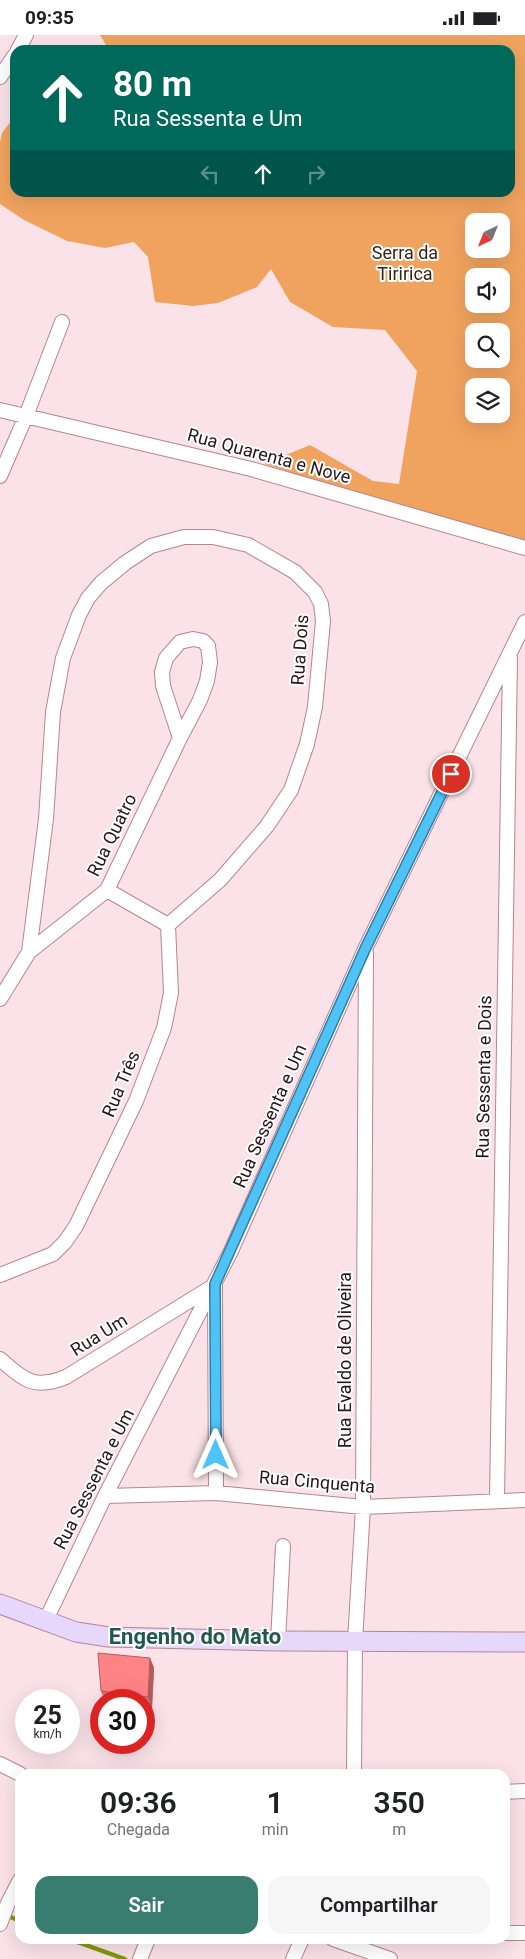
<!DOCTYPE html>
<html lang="pt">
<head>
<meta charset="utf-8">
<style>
	:root { --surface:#fff; --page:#f6f6f6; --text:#202124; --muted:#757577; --accent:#397d71 }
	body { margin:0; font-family:Roboto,sans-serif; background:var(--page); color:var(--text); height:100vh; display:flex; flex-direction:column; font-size:19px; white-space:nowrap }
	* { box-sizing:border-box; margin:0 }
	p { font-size:16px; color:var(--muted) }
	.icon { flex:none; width:28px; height:28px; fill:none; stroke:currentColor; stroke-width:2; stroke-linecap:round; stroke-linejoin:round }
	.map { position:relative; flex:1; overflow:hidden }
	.side { position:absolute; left:15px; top:1734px; width:495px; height:175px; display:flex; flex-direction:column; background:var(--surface); border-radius:15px; box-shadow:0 5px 20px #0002 }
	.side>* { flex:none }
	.guide { position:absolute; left:10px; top:10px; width:505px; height:152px; border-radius:15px; box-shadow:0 5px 20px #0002; background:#00695c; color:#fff; overflow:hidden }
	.needle { width:32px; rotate:223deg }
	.buttons { position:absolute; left:465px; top:178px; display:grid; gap:10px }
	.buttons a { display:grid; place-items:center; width:45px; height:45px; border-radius:10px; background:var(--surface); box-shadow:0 5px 20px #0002; font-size:25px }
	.speed { position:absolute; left:15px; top:1654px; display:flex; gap:10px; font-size:25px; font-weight:700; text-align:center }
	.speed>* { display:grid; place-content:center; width:65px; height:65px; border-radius:50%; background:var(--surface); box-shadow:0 5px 20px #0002; line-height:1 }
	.speed small { font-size:12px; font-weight:400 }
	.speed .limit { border:8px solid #d22; background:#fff; color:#111 }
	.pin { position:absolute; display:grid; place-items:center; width:42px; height:42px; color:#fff; margin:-21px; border:2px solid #fff; border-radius:50%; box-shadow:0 1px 5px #0007 }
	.me { position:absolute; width:55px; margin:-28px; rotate:0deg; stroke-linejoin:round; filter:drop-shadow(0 0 4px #0008) }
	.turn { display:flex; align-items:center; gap:18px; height:105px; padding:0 20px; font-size:22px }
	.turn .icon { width:65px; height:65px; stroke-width:2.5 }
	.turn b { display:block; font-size:35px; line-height:42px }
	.lanes { display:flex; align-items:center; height:48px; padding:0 20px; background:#0003; justify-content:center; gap:25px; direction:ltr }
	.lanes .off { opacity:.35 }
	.eta { display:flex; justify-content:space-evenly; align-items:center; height:85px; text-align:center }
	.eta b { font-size:30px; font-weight:600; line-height:35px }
	.button { display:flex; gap:10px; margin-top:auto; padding:10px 20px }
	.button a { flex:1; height:58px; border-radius:15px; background:var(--accent); color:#fff; font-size:20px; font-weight:600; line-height:58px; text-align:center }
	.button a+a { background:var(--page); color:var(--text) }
	.status { display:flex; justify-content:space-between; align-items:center; height:35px; padding:0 25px; background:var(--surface); direction:ltr }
	.status svg { height:14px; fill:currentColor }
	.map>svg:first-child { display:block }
	.green { fill:#f0a35f; fill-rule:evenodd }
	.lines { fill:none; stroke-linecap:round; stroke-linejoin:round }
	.stream { stroke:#819908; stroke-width:4.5 }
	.minor-casing { stroke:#b78492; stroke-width:16 }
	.secondary-casing { stroke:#b78492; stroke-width:21 }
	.minor { stroke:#fff; stroke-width:14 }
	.secondary { stroke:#e6d7fb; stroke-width:19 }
	.wall { fill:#db7172 }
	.shaded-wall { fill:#b25c5c }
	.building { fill:#ff8384; stroke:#b25c5c }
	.route-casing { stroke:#337fa1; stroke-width:12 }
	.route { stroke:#4fc3f7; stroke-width:9 }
	.labels { text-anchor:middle; stroke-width:4; stroke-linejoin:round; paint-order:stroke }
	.park-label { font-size:18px; fill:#362516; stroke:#fff }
	.street-label { font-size:18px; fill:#29151b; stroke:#fff }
	.district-label { font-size:22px; font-weight:bold; fill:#20574e; stroke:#fff }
</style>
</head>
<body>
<div class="status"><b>09:35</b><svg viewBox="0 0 49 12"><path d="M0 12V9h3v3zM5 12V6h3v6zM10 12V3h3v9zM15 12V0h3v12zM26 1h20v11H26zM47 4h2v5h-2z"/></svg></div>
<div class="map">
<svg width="525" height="1924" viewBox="0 0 525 1924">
	<rect width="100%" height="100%" fill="#fae2e8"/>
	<path class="green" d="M100 0H525V513L264 429 310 410 373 446 399 449 417 336 385 295 333 292 290 267 271 234 257 252 218 268 193 271 155 267 148 222 134 207 105 213 67 206 24 185 0 169V107L2 98 15 81V158H510V15H105L106 10ZM474 186H501V214H474ZM474 241H501V269H474ZM474 296H501V324H474ZM474 351H501V379H474Z"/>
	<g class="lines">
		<path class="stream" d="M6 1880 20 1886
			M69 1904 125 1924"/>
		<defs>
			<path id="minor" d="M18 15 26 0
				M0 42 15 20
				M0 375 251 434 525 513
				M0 441 26 381 62 287
				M29 917 46 784 53 677 63 623 79 580 88 563 101 548 125 528 151 511 184 502H213L248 510 295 537 315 557 321 569 323 586 315 672 307 709 291 755 267 791 220 845 168 890
				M0 964 29 917 107 855 180 703 200 665 207 646 210 627 208 611 203 606 193 604 180 607 166 623 162 637 163 651 180 703
				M0 1240 53 1219 65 1207 76 1191 136 1066 164 993 171 958 168 890 107 855
				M215 1251 216 1458
				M0 1324C24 1345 34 1355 66 1342L215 1250
				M105 1461 216 1458 363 1472 525 1465
				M497 1465 510 623
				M45 1587 105 1461 231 1216 366 912 525 587
				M278 1606 283 1511
				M0 1729 20 1739
				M354 1739 355 1606 363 1472 366 918
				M505 1757 525 1756
				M0 1889 8 1868 20 1845
				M505 1898H525
				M333 1904 390 1924
				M140 1924 148 1904
				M293 1924 302 1904"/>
			<path id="secondary" d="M0 1569 76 1597 109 1602 278 1606 525 1607"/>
		</defs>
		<use href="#minor" class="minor-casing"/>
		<use href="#secondary" class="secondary-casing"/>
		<use href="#minor" class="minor"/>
		<use href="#secondary" class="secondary"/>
	</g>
	<path class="wall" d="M150 1623 154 1633 152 1673 144 1672V1665H104L101 1656Z"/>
	<path class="shaded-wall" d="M150 1623 154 1633 152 1673 148 1662Z"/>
	<path class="building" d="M98 1618 150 1623 148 1662 101 1656Z"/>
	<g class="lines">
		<defs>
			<path id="route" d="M216 1420 215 1249 366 912 451 739"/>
		</defs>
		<use href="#route" class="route-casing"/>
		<use href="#route" class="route"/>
	</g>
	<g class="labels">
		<g class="park-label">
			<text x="405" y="224">Serra da<tspan x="405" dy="21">Tiririca</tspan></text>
		</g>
		<g class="street-label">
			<text transform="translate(269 421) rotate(15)" y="6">Rua Quarenta e Nove</text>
			<text transform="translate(300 615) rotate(-86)" y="6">Rua Dois</text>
			<text transform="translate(112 800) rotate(-64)" y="6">Rua Quatro</text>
			<text transform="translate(484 1042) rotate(-89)" y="6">Rua Sessenta e Dois</text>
			<text transform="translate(121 1049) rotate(-67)" y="6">Rua Três</text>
			<text transform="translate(270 1081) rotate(-66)" y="6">Rua Sessenta e Um</text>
			<text transform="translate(99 1300) rotate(-32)" y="6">Rua Um</text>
			<text transform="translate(345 1325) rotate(-90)" y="6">Rua Evaldo de Oliveira</text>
			<text transform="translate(94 1444) rotate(-63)" y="6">Rua Sessenta e Um</text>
			<text transform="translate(317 1447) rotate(5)" y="6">Rua Cinquenta</text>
		</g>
		<g class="district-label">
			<text x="195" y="1609">Engenho do Mato</text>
		</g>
	</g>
</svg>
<div class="buttons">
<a><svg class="needle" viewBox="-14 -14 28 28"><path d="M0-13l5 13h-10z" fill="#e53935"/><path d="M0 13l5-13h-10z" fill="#757577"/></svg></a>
<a><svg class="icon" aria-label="sound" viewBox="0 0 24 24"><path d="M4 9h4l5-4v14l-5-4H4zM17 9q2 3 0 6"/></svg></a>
<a><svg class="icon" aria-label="search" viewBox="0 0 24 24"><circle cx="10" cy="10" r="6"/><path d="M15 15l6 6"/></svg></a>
<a><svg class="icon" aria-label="layers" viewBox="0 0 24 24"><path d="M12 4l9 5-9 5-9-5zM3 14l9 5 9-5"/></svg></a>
</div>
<div class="speed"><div>25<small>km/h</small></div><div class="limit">30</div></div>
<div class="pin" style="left:451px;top:739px;background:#d93025"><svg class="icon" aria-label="arrive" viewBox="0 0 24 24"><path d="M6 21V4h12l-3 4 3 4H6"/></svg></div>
<svg class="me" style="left:216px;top:1420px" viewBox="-20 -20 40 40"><path d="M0-17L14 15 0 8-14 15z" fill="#4fc3f7" stroke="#fff" stroke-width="4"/></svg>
<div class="guide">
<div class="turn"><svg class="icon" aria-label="ahead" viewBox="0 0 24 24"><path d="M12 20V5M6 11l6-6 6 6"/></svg><div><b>80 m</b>Rua Sessenta e Um</div></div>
<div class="lanes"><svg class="icon off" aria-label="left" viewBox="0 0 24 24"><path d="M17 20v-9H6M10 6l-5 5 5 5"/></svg><svg class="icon" aria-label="ahead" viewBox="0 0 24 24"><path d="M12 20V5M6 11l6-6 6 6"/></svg><svg class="icon off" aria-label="right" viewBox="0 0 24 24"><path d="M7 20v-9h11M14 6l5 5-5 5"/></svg></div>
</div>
<section class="side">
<div class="eta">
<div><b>09:36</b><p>Chegada</p></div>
<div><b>1</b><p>min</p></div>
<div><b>350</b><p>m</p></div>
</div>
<div class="button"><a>Sair</a><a>Compartilhar</a></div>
</section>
</div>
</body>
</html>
